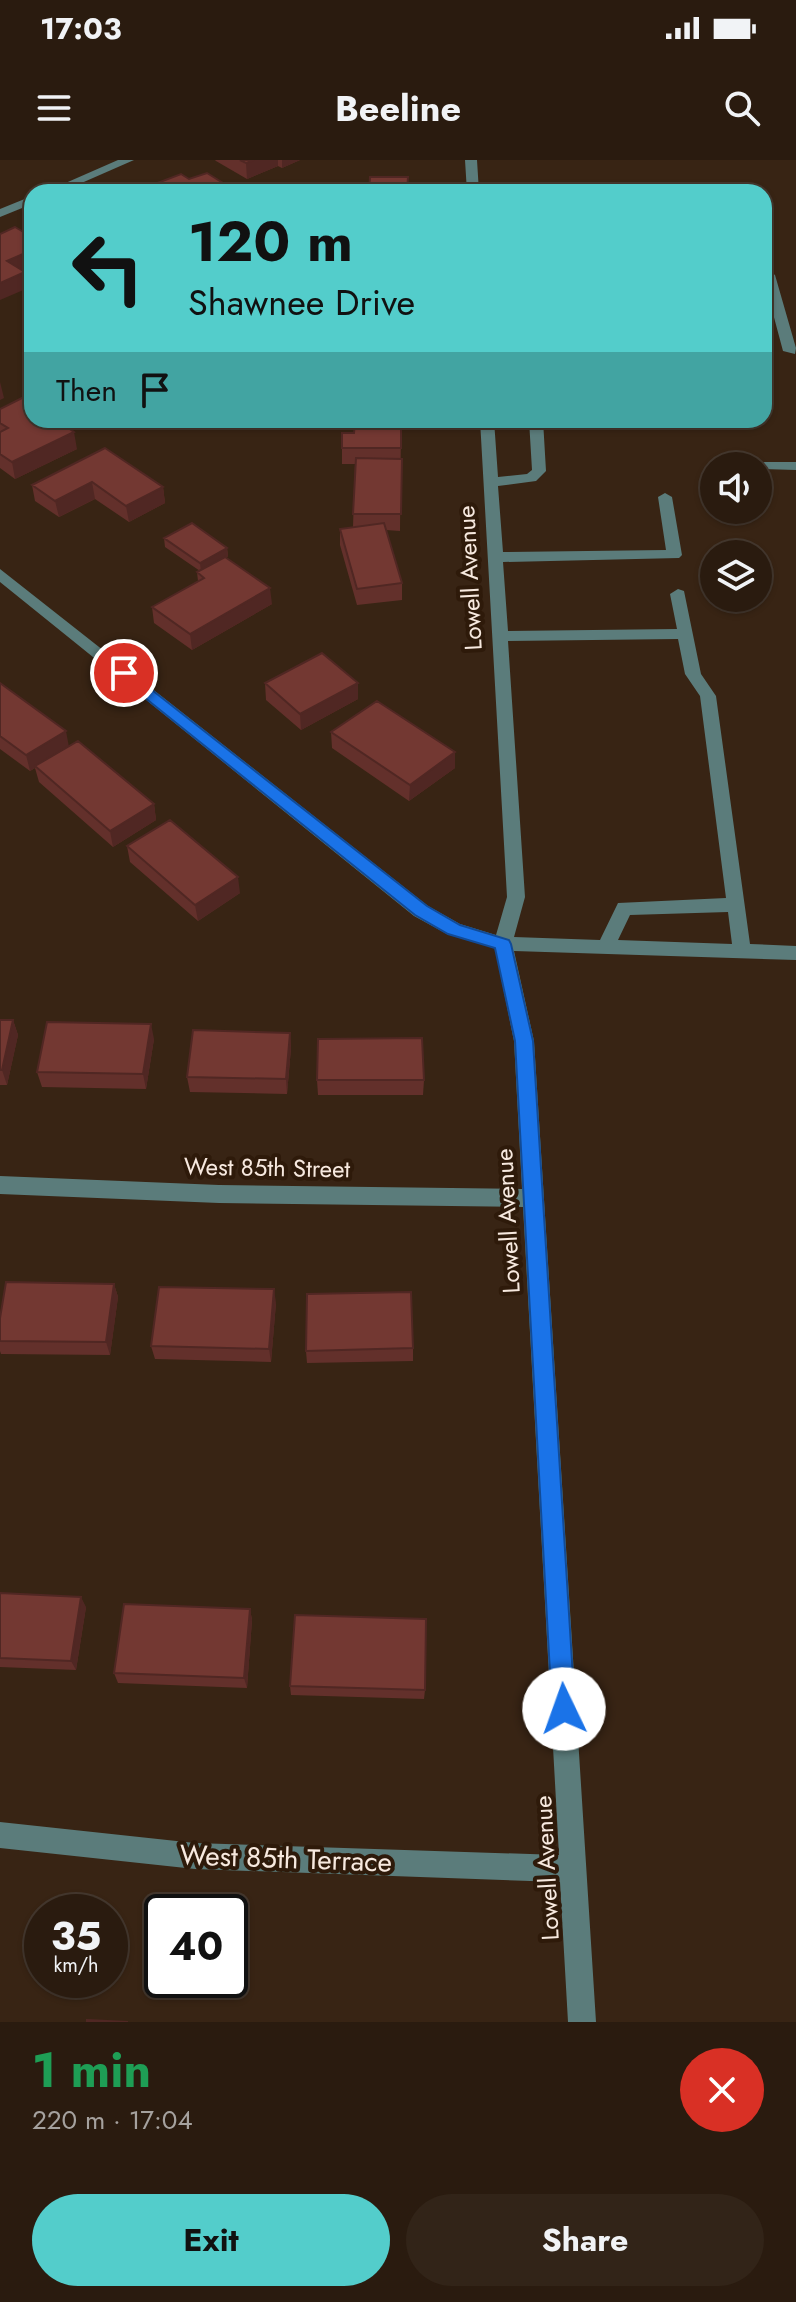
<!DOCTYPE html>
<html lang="en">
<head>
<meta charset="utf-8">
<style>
	:root { --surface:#2a1b0f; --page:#322418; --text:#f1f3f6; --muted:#a5a19e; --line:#46392f; --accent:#53cdcb }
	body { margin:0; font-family:Jost,sans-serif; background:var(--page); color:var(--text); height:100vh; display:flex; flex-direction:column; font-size:30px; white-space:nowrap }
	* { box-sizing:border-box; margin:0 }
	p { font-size:26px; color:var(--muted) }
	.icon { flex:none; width:44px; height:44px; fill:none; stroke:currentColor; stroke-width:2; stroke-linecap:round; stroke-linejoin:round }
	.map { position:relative; height:1862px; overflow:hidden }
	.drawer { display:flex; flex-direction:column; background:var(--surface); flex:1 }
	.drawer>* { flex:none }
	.guide { position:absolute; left:24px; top:24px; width:748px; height:244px; border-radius:24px; box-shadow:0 2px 6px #0004,0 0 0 2px var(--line); background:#53cdcb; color:#111; overflow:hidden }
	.buttons { position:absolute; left:700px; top:292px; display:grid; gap:16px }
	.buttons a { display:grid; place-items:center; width:72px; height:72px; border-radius:50%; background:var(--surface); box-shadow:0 2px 6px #0004,0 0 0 2px var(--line); font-size:40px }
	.speed { position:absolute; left:24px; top:1734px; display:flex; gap:16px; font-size:40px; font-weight:700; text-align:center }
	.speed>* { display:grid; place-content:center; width:104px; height:104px; border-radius:50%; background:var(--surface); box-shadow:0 2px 6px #0004,0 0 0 2px var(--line); line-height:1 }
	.speed small { font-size:20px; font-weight:400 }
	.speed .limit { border:4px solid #111; border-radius:12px; background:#fff; color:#111 }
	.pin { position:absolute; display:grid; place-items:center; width:68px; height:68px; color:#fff; margin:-34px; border:4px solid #fff; border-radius:50%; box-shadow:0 2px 8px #0007 }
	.me { position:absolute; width:88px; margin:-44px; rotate:357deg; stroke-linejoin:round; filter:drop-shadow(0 0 6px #0008) }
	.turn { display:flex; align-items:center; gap:28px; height:168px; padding:0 32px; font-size:36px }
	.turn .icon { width:104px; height:104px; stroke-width:2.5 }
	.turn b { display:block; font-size:56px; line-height:68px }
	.then { display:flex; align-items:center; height:76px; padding:0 32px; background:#0003; gap:16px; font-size:30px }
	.round { display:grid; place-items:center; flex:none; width:84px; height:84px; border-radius:42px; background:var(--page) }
	.headline { display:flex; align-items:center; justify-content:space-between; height:136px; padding:0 32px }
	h1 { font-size:48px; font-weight:700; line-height:60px; color:#1e9e55 }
	.action { display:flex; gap:16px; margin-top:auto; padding:16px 32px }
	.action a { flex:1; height:92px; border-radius:48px; background:var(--accent); color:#111; font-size:32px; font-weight:700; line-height:92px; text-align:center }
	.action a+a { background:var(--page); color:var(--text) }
	.status { display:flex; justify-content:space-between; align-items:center; height:56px; padding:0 40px; background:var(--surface); direction:ltr }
	.status svg { height:22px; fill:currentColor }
	header { display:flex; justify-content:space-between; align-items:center; height:104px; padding:0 32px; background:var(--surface); font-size:36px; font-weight:700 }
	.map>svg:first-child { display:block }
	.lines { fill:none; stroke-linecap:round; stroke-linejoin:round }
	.minor { fill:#5b7c7b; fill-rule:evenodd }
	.wall { fill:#63302b }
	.shaded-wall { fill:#502723 }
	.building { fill:#733832; stroke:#502723; stroke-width:2 }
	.route { fill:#1a73e8; stroke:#114b97; stroke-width:2 }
	.labels { text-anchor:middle; stroke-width:8; stroke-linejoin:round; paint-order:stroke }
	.street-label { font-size:24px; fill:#f7e9df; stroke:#2e1a0a }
	.near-street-label { font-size:28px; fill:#f7e9df; stroke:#2e1a0a }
</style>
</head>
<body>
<div class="status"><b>17:03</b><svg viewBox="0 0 49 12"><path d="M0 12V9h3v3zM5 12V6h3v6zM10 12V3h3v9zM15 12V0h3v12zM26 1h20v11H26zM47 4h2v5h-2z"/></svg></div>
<header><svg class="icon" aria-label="menu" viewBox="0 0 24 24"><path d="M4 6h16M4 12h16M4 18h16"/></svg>Beeline<svg class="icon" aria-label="search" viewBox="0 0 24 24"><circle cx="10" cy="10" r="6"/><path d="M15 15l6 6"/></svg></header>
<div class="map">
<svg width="796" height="1862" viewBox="0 0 796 1862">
	<rect width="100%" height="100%" fill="#382414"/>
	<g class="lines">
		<path class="minor" d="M118 0H134L61 32H45Z
			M465 0H477L479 32H467Z
			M32 36V44L0 57V49Z
			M769 111 775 115 796 188 795 194 783 191 764 120V113Z
			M480 260H494L498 317 527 314 532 310 529 260H543L546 311 536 321 498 326 503 392 666 390 658 337 665 333 672 337 682 395 679 398 503 402 508 471 677 469 670 434 678 429 684 431 701 514 716 536 750 784 796 786V800L514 791 534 881 596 1862H568L560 1722 195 1709 0 1688V1662L195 1683 559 1695 523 1047 219 1043 0 1034V1016L219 1025 522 1029 514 881 495 788 447 774 414 756 0 422V409L428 746 460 764 496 775 507 737ZM678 479 685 514 700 536 726 738 618 743 600 780 514 777 525 737 508 481ZM728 752 732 784 618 780 630 755Z
			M765 302H796V310L760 309V303Z"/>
	</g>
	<path class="wall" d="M215 0H300L282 8 278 6 247 19 216 1Z
		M189 19 231 32H153L152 25Z
		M0 249 77 289 15 319 0 308Z
		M401 260 400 371 386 370 402 423V440L357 445 340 385V369L353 367 355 304H342V273H354Z
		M105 288 163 327 165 343 129 362 95 339 59 357 35 341 32 325Z
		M164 378 227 388 228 396 226 398 272 444 192 490 154 463 152 447 198 421 197 412 200 411 165 387Z
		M0 523 69 587 154 644 156 660 113 687 39 622 35 608 30 611 0 589Z
		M265 523H358V539L301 570 266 540Z
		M331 572 455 608 409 641 332 588Z
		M127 686 240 733 198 761 130 702Z
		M0 860H13L18 875 7 925H0Z
		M290 873 291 888 287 934 190 932 187 917Z
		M154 879 146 929 42 927 37 912Z
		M317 920H424L423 935H318Z
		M114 1124 118 1137 110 1195 1 1194 0 1191V1158Z
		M276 1143 271 1202 155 1199 151 1186Z
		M413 1188V1201L307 1203 306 1191Z
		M0 1433 86 1447 76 1510 0 1507Z
		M250 1449 252 1460 247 1528 118 1523 114 1513Z
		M290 1526 425 1530 424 1539 291 1535Z"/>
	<path class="shaded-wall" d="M254 0H278V6L247 19 246 3Z
		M282 0H300L282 8Z
		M32 90V107L10 117 7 101Z
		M25 112 28 128 0 140V123Z
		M0 222 4 238 0 240Z
		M74 272 77 289 15 319 12 302Z
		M92 322 95 339 59 357 55 341Z
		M163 327 165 343 129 362 126 346Z
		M227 388 228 396 201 412 200 403Z
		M270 428 272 444 192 490 190 474Z
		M358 523V539L301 570 300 554Z
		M66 571 69 587 30 611 26 595Z
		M455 592V608L409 641 410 625Z
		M154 644 156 660 113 687 110 671Z
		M238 717 240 733 198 761 195 745Z
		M13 860 18 875 7 925 2 910Z
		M151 864 154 879 146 929 143 914Z
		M290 873 291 888 287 934 286 919Z
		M114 1124 118 1137 110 1195 106 1182Z
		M274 1129 276 1143 271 1202 269 1189Z
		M81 1437 86 1447 76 1510 71 1501Z
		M250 1449 252 1460 247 1528 244 1518Z"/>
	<path class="building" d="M240 0H254L246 3Z
		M207 13 231 28 220 32H163L152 25 181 14 189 19Z
		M370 17H408L407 32H369Z
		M15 67 32 77V90L7 101 25 112 0 123V74Z
		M24 237 32 243V260H57L74 272 12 302 0 294V272L8 268 0 263V249Z
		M355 260H401V288H342V273H354Z
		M105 288 163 327 126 346 92 322 55 341 32 325Z
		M356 298 402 299 401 354H353Z
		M192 363 227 388 200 403 164 378Z
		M384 363 402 423 357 429 340 369Z
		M225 397 270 428 190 474 152 447 204 418 197 412Z
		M322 493 358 523 300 554 265 523Z
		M0 523 66 571 26 595 0 576Z
		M377 541 455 592 410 625 331 572Z
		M78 581 154 644 110 671 35 606Z
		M170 660 238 717 195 745 127 686Z
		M0 860H13L2 910H0Z
		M47 862 151 864 143 914 37 912Z
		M193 870 290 873 286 919 187 917Z
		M422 878 424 920H317L318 879Z
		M6 1122 114 1124 106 1182 0 1181V1158Z
		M159 1127 274 1129 269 1189 151 1186Z
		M411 1132 413 1188 306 1191 307 1134Z
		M0 1433 81 1437 71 1501 0 1498Z
		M124 1444 250 1449 244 1518 114 1513Z
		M295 1455 426 1459 425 1530 290 1526Z
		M87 1860 128 1862H87Z"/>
	<path class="route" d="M124 508 427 746 460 765 509 780 511 784 533 881 575 1549 572 1557 564 1561 555 1557 552 1549 515 881 495 788 448 774 415 755 119 517V510Z"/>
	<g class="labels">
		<g class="street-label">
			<text transform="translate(470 418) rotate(-93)" y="8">Lowell Avenue</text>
			<text transform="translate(267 1008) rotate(1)" y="8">West 85th Street</text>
			<text transform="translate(508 1061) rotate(-93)" y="8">Lowell Avenue</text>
			<text transform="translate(547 1708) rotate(-93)" y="8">Lowell Avenue</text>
		</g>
		<g class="near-street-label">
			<text transform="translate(286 1698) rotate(2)" y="10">West 85th Terrace</text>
		</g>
	</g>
</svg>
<div class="buttons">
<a><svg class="icon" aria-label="sound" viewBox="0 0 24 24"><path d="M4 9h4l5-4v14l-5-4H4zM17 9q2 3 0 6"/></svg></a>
<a><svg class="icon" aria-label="layers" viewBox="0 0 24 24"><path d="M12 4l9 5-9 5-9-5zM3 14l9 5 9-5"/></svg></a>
</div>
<div class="speed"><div>35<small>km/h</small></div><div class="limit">40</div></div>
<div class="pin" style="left:124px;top:513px;background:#d93025"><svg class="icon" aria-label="arrive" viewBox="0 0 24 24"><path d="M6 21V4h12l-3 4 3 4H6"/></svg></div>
<svg class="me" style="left:564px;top:1549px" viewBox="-20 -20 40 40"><circle r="19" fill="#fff"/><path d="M0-13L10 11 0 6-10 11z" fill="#1a73e8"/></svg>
<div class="guide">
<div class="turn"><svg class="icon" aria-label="left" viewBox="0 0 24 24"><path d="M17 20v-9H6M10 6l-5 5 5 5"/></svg><div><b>120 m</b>Shawnee Drive</div></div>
<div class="then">Then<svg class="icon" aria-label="arrive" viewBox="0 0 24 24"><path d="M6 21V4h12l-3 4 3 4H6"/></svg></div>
</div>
</div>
<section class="drawer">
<div class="headline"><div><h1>1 min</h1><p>220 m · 17:04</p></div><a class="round" style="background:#d93025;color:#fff"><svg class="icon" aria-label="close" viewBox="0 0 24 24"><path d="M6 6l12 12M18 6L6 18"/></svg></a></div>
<div class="action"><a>Exit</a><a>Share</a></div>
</section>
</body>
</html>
